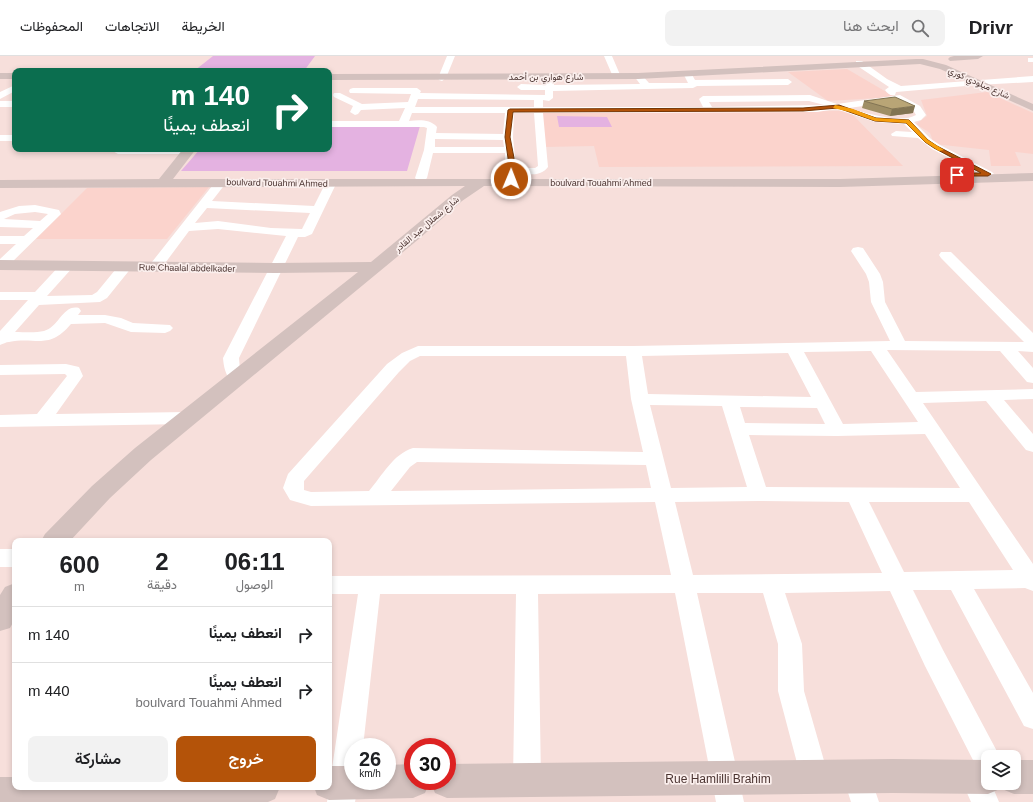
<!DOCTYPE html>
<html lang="ar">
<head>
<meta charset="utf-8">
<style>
	:root { --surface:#fff; --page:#f2f2f2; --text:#202124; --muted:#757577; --line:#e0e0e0; --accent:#b45309 }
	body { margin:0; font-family:Helvetica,Vazirmatn,sans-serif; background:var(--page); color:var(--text); direction:rtl; height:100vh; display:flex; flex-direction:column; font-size:15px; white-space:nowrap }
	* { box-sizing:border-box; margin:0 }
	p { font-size:13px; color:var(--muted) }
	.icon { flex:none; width:22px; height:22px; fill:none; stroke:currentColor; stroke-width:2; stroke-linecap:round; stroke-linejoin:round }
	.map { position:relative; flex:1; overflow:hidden; direction:ltr }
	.panel { position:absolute; left:12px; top:482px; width:320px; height:252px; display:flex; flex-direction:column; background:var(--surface); border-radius:8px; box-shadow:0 2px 6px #0003; direction:rtl }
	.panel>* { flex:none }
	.top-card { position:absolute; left:12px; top:12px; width:320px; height:84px; border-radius:8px; box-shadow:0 2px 6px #0003; direction:rtl; background:#0b6e4f; color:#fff; overflow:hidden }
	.tools { position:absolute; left:981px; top:694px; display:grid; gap:8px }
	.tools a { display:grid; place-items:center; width:40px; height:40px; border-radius:8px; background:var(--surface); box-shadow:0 2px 6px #0003; font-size:20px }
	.speed { position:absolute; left:344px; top:682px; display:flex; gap:8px; font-size:20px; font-weight:700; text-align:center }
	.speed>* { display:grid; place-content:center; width:52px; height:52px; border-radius:50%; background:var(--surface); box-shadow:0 2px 6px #0003; line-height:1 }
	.speed small { font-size:10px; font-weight:400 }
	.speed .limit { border:6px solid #d22; background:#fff; color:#111 }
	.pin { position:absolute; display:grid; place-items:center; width:34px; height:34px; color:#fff; margin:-17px; border-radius:8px; box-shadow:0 2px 6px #0006 }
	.me { position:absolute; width:44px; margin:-22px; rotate:1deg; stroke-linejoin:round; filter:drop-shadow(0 0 3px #0008) }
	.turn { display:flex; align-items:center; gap:14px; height:84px; padding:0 16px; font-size:18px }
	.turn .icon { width:52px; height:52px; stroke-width:2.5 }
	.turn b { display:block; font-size:28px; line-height:34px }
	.eta { display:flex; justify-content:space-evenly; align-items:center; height:68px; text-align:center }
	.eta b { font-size:24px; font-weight:600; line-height:28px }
	.button { display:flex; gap:8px; margin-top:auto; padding:8px 16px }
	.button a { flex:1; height:46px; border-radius:8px; background:var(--accent); color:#fff; font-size:16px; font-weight:600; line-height:46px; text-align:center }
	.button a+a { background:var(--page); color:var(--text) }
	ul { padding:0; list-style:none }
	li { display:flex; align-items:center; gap:12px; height:56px; padding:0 16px; border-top:1px solid var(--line) }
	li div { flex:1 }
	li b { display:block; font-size:15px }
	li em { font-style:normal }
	header { display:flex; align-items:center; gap:24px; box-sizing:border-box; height:56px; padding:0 20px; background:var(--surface); border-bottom:1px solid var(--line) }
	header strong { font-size:19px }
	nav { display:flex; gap:22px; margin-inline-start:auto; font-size:14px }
	.search { width:280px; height:36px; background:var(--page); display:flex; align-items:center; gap:10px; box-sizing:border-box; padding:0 14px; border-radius:8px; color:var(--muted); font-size:15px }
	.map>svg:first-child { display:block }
	.built { fill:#fbd3cc }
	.green { fill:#e4b2e1 }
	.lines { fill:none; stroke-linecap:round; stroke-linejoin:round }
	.street { fill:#fff; fill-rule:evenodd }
	.secondary { fill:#d3c1be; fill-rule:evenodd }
	.wall { fill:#9f8e65 }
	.shaded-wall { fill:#827453 }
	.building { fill:#b9a576; stroke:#827453 }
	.route { fill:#b45309; stroke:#753606 }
	.slow { fill:#f59e0b }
	.labels { text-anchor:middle; stroke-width:3.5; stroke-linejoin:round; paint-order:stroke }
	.far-street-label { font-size:9px; fill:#4b3431; stroke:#fbefed }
	.near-street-label { font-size:12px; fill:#4b3431; stroke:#fbefed }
</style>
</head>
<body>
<header>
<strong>Drivr</strong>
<div class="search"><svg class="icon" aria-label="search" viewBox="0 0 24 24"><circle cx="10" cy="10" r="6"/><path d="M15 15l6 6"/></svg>ابحث هنا</div>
<nav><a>الخريطة</a><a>الاتجاهات</a><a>المحفوظات</a></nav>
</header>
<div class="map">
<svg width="1033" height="746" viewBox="0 0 1033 746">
	<rect width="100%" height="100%" fill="#f7dfdb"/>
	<path class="built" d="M847 13 895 41 828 45 788 16Z
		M987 36 1033 57V98L1015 96 1021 110H991L989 94 934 88 930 77 916 68 927 60 921 44Z
		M849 55 903 110 599 111 594 90 545 91 542 56Z
		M209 131 167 183H36L87 132Z"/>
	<path class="green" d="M213 0H315L304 15H194Z
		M557 60 607 61 612 71H559Z
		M329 69 420 70 407 115H181L200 93H329Z"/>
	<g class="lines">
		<path class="street" d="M447 0H455L446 22 442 25 439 24 438 22Z
			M604 0H612L621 21 620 23H614Z
			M1028 2H1033V6H1028Z
			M856 5H862L887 23 901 30 1033 20V26L977 29 896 36 895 39C890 40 888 38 885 34L889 31 856 9Z
			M685 17H691L695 24 788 23 792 26 788 29 697 30 693 32 553 35V42L549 45 543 44V51H703L699 43 703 40 810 39 837 48 900 39 920 50 926 59 921 64 914 66 931 83 940 89 992 116 994 118 988 121 984 120 932 93 918 82 892 80 891 78 896 75 912 76 904 68 875 66 836 53 817 56 543 57 548 111C541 121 528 118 517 118V123L511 126 505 123V97H433L427 122 425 124H417L415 122 424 94 427 72 424 71H329V65H399L405 52 361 54 358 58 355 59 350 56 353 50 334 41 333 39 334 37H340L362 48 408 46 411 38 350 37 349 35 350 33 353 32H417L421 35 420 37 545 39V34H521L517 31 521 28 545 29 546 21 550 18 554 21V29L640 28 634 20 638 18H641L649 27H688L684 19ZM418 43 534 44V51H415ZM809 45 824 49 712 51 709 46ZM898 45 913 54 916 59C901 68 865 57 849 52ZM412 57H505L503 78 436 77 437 71C430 63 419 64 409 65ZM514 57H534L538 110 535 112H516L513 81ZM435 83 503 84 504 91H435Z
			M15 29V35L0 43V36Z
			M0 45H15V51H0Z
			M0 79H15V85H0Z
			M109 93H192L193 95 188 98H118Z
			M220 124 226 127 212 145 314 150 326 126H334L336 128 312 178 305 181H298L239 302 240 314 246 322 244 326C228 330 224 315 223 302L286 180 218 173 189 175 160 214H150L148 211 216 125ZM207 152 310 157 302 173 271 172 218 165 195 167Z
			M35 149 59 154 61 158 6 212 0 213V203L16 188H0V180H24L33 172 0 171V156L19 150ZM35 156 48 158 40 165 4 163 15 158Z
			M858 191 863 192 880 218 883 226 885 246 905 285 1024 286 941 202 939 199 941 196H951L1033 277V296L1018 295 1033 312V327L1027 326 1000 295 887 294 916 336 1033 333V343L1004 344 1033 378V396L1026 394 986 345 923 347 1033 508V535L1025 532 974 533 1033 637V673L1024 670 951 534H913L943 594 1000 701H988V719L987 718 988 727H991L999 746H971L960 721 964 711 975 708 925 610 890 535 785 537 802 588 804 635 829 722 825 732 815 736 805 732 801 722 778 635V588L763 537H697L744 746H716L675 537 538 538 541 724 537 734 527 738 517 734 513 724 516 538H380L363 691H353V725H359L355 746H327L358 538H329V520L671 519 655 446 311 450 290 444 283 432 288 418 387 308 402 297 418 290H633L890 285 871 246 869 226 866 218 851 195 853 192ZM871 295 918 366 843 368 804 296ZM788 297 811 341 648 338 642 300ZM420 300H626L631 343 643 396 413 392C393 398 382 420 369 435L311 436 304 434V425L399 316 410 305ZM650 349 722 350 747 431 671 432ZM740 351 817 352 825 368 745 367ZM925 378 960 432 766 431 749 379 837 380ZM417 406 646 409 651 432 391 435 410 411ZM759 445 849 446 882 517 693 519 675 446ZM869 446H969L1013 514 904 516Z
			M67 206 72 207 74 210 47 240 92 239 97 236 120 208H130L132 211 107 242 100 246 39 249 15 276C24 276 36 277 44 275 59 271 63 248 79 252L81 255 78 259H105L121 262 133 267 170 269 173 272 170 275 165 277 131 276 105 267 71 268C48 295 36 280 9 286 6 286 3 288 0 289V275L28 244H0V236H35L62 207Z
			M66 308 79 311 83 320 56 358 187 356 193 358 196 362 193 366 187 368 0 371V359L37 358 67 320 65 318 0 319V309Z
			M0 493H15V511H0Z
			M857 707 867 711 879 746H851L843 721 847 711Z"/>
		<path class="secondary" d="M954 0H983L978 3 950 5 948 3 950 1Z
			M916 3H923L946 9 1033 48V55L940 13 920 8 638 23 329 24V18L638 17Z
			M0 17H15V23H0Z
			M183 93H196L173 123H840L1033 117V125L840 131 484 130 462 145 420 182 151 404 110 442 70 485H41L45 478 92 430 135 392 358 216 275 217 0 214V204L275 207 371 206 452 139 465 130 0 132V124L159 123Z
			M15 527V563L10 572 0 575V539L5 531Z
			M893 703 988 704V727H1014V704H1033V738H1014L1002 733 1001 730 1000 733 988 738 893 737 447 742 435 737 430 725H447V708Z
			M413 708V725H430L425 737 413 742 329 744 317 739 314 731H329V710H353V725H387V709Z
			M0 721H15V731H280L275 743 268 746H0Z"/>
	</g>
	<path class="wall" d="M864 45 913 57 890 60 862 52Z"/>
	<path class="shaded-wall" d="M915 50 913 57 890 60 892 53Z"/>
	<path class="building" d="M895 41 915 50 892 53 864 45Z"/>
	<path class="route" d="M839 49 876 62 909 64 928 84 937 90 991 118 988 120H955L954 119 957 117H981L934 92 925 86 906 67 875 65 838 52 803 55 513 56 510 81 514 102 513 123 511 124 508 123V102L505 81 508 54 510 53 803 52Z"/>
	<path class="slow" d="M835 49 853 53 876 62 909 64 928 84 944 94 939 95 925 86 906 67 875 65 850 56 833 52Z"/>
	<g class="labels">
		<g class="far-street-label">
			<text x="546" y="24">شارع هواري بن أحمد</text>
			<text transform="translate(979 27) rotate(24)" y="3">شارع ميلودي كوري</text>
			<text transform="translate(277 127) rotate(1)" y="3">boulvard Touahmi Ahmed</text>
			<text x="601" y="130">boulvard Touahmi Ahmed</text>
			<text transform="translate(427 168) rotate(-40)" y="3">شارع شعلال عبد القادر</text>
			<text transform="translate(187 212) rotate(1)" y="3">Rue Chaalal abdelkader</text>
		</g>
		<g class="near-street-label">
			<text x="718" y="727">Rue Hamlilli Brahim</text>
		</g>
	</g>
</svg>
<div class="tools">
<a><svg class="icon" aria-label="layers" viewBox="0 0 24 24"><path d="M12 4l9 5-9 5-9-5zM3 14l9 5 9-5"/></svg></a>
</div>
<div class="speed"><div>26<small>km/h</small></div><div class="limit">30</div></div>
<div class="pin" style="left:957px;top:119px;background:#d93025"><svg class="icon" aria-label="arrive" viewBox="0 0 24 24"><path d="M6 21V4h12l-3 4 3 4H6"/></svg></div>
<svg class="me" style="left:511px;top:123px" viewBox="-20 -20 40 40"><circle r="17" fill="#b45309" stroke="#fff" stroke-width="3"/><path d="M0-11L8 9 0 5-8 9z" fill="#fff"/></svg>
<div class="top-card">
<div class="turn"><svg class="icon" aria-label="right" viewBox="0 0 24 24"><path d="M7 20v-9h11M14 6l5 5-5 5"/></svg><div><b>140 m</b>انعطف يمينًا</div></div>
</div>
<section class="panel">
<div class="eta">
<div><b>06:11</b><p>الوصول</p></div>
<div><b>2</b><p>دقيقة</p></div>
<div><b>600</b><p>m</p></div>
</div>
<ul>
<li><svg class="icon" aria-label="right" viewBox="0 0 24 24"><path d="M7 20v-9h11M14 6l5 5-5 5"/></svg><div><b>انعطف يمينًا</b></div><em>140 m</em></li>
<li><svg class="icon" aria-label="right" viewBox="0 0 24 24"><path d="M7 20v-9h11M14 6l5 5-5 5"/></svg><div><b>انعطف يمينًا</b><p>boulvard Touahmi Ahmed</p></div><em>440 m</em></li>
</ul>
<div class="button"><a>خروج</a><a>مشاركة</a></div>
</section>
</div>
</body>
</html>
